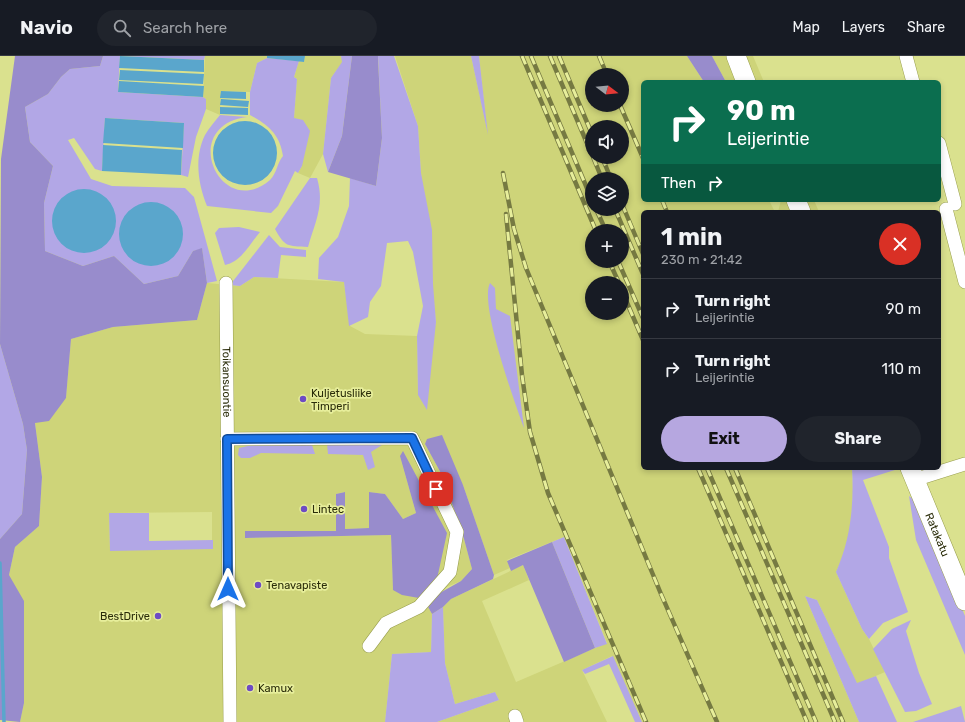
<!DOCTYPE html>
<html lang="en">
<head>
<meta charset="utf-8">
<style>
	:root { --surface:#171b24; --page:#20242c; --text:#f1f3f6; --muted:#9ea1a6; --line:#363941; --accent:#b6a7e0 }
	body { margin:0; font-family:Rubik,sans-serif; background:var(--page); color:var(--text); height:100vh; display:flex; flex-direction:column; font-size:15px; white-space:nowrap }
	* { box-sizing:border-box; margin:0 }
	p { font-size:13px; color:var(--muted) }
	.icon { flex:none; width:22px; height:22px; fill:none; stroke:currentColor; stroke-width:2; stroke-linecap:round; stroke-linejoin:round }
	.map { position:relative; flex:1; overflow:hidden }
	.drawer { position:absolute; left:641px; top:154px; width:300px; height:260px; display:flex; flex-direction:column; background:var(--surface); border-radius:6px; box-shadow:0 2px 6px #0003 }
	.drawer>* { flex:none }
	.guide { position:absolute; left:641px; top:24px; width:300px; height:122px; border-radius:6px; box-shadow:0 2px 6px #0003; background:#0b6e4f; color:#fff; overflow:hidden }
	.needle { width:26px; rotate:106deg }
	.buttons { position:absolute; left:585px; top:12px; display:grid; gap:8px }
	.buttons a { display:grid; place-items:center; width:44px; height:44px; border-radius:50%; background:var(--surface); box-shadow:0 2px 6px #0003; font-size:20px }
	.pin { position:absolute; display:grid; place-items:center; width:34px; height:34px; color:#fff; margin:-17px; border-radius:8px; box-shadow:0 2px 6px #0006 }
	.me { position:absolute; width:44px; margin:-22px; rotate:0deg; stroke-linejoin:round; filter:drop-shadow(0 0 3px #0008) }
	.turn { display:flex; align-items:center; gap:14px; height:84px; padding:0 20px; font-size:18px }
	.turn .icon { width:52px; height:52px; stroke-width:2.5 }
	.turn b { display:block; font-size:28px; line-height:34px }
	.then { display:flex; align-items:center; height:38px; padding:0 20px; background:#0003; gap:8px; font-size:15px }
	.round { display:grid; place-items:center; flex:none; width:42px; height:42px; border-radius:21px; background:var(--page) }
	.summary { display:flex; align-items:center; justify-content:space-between; height:68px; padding:0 20px }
	h1 { font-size:24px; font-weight:700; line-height:30px }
	.action { display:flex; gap:8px; margin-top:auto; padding:8px 20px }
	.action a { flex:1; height:46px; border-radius:24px; background:var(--accent); color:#111; font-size:16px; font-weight:700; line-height:46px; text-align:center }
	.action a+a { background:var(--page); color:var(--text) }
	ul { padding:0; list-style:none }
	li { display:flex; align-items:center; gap:12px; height:60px; padding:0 20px; border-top:1px solid var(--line) }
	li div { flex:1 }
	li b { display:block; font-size:15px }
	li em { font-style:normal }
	header { display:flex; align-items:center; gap:24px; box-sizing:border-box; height:56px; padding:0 20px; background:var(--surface); border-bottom:1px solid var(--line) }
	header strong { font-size:19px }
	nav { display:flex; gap:22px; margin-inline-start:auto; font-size:14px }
	.search { width:280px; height:36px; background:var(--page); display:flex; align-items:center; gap:10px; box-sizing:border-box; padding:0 14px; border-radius:22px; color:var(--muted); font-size:15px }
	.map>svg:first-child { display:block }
	.built { fill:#ced479; fill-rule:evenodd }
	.green { fill:#b2a7e6 }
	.forest { fill:#988ccc }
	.water { fill:#5aa6cc }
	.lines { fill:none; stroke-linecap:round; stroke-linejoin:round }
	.stream { stroke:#5aa6cc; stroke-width:3.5 }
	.minor-casing { stroke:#979d4c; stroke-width:14 }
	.secondary-casing { stroke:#979d4c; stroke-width:20 }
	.minor { stroke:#fff; stroke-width:13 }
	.secondary { stroke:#fff; stroke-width:19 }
	.rail-casing { stroke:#767a42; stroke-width:4.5 }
	.rail { stroke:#e7ee9b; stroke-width:3; stroke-dasharray:9; stroke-linecap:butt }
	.route-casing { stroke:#114b97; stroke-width:10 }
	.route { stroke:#1a73e8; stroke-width:7 }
	.poi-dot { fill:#6e4bc4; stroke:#e7ee9b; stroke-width:1.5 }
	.labels { text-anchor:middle; stroke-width:3.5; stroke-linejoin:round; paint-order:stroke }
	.street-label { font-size:11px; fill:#2a2c09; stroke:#e7ee9b }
	.poi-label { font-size:11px; fill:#2a2c09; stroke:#e7ee9b; text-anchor:start }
</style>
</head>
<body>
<header>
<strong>Navio</strong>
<div class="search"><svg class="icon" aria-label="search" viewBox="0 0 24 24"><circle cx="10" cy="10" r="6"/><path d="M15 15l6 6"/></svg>Search here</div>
<nav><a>Map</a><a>Layers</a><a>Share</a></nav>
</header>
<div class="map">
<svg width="965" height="666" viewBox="0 0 965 666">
	<rect width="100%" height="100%" fill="#dae18e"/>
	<path class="built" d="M205 0H267V2L257 7 250 36 221 35 220 59 206 53V43L203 41Z
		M305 0H341L343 6 331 22 323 98 310 122 298 117 302 110 294 62 297 23 294 21 299 5 304 6Z
		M395 0H471L487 73 479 0H687L704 26H643V144H769L775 156H643V412H852L853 436 851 471 842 503 836 516 862 573 869 583 885 616 857 628 817 544 805 540 859 666H642L612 600 582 614 607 666H437L499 644 495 636 455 648 445 607 443 551 451 543 523 509 529 524 482 545 516 626 607 587 564 481 507 504 510 512 494 519 463 429 425 388 443 421 464 483 472 513 461 525 447 531 428 551 432 558 431 596 392 598 385 666H20L24 647 9 519 15 491 39 470 42 421 35 366 66 342 71 283 113 271 197 264 207 227 240 230 254 221 344 226 350 270 365 278 417 280 418 339 436 266 421 117 418 70ZM592 19H622V49H592ZM592 71H622V101H592ZM592 123H622V153H592ZM592 175H622V205H592ZM592 227H622V257H592ZM400 400 437 522 393 534 391 479 245 482V475H336V438L344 436 345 473 369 472V436L385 438 403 463 416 457ZM212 456V493L110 494 109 457Z
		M712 0H753L764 26H726Z
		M781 144H814L819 156H778Z"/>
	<path class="green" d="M103 0H120L118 36 203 41 206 43V53L196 81 188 121 181 119 184 67 105 62 102 115 95 113 74 82 68 84 91 123 112 130 185 132 194 141 217 225 207 227 202 193 193 195 178 220 144 228 114 200 83 210 45 195 44 147 53 110 30 86 25 51 48 38 61 21 70 13 100 10Z
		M121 0H205L204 4Z
		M341 0H352L342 80 328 116 323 98 331 22 342 6Z
		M378 0H394L418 70 421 117 432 174 433 228 436 266 427 354 418 339 417 280 423 250 413 196 408 185 387 187 381 230 370 246 368 261 349 270 344 226 318 223 319 202 338 181 349 150 350 122 376 130 382 82Z
		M471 0H479L488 79Z
		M267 2 299 5 294 21 297 23 294 62 303 64 310 75 302 110 298 117 295 115 278 150 271 157 207 150C198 128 194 101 205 79 209 72 215 65 220 59L247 61C177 70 221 166 270 124 277 117 277 107 283 100 280 79 269 69 250 59V36L257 7Z
		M310 122H317C325 149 315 166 308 191 287 190 285 191 275 173Z
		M239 171 260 176C250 188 241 206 225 209L215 177 219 172Z
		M269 179 280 191 306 194V201L281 199 278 222 254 221 240 230 230 229Z
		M490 227 495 232 496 253 510 260 524 372C515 347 479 248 490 227Z
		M0 288 23 368 27 394 22 458 0 483Z
		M327 388 382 389 371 396 375 411 368 414 363 399 328 398Z
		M252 389H312L315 398 261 397 250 402H241L238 399 239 392Z
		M852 412 898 413 863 424 889 491V502L908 556 883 567 869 583 862 573 836 516C851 482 854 448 852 412Z
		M909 440 919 448 965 560V599L916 484Z
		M109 457H149V485L213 484V493L110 495Z
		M564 481 607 588 595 592 552 486Z
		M805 540 817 544 857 627 876 620 897 666H859Z
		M443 551 445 607 455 648 495 636 499 644 437 666H385L392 598 431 596 432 558Z
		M911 564 906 575 919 617 932 648 916 655 905 656 873 593 892 573Z
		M613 600 642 666H635L609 608 585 618 582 614Z
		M961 650 965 666H913Z"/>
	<path class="forest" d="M15 0H103L100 10 70 13 61 21 48 38 25 51 30 86 53 110 44 147 45 195 83 210 114 200 144 228 178 220 193 195 202 192 207 227 197 264 113 271 71 283 66 342 49 365 35 367 42 421 39 470 15 491 9 519 24 545V647L20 666 0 664V483L22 458 27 394 23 368 0 288 1 103Z
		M352 0H378V3L382 82 376 130 328 116 342 80Z
		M687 0H712L726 26H704Z
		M442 379 463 429 494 519 493 523 451 543 443 551 432 558 428 551 438 538 461 525 472 513 464 483 443 421 425 388 427 383Z
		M403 395 447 477 437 523 419 542 402 539 393 534 391 479 245 482V475H336V438L345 436V473L369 472V436L385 438 403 463 416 457 400 400Z
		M552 486 595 592 564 606 523 509 511 515 507 505Z"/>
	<path class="water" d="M120 0 204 4V16L119 12Z
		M267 0H305L304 6 267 2Z
		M120 14 204 18 203 28 119 24Z
		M119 25 204 30 203 41 118 36Z
		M221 35 246 36V43L220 42Z
		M221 43 249 45 248 51 220 49Z
		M220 51 248 52V59L220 58Z
		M105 62 184 67 183 92 103 87Z
		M213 97a32 32 0 1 1 64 0a32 32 0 1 1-64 0Z
		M103 89 182 94 181 119 102 115Z
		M52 165a32 32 0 1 1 64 0a32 32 0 1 1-64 0Z
		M119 178a32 32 0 1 1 64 0a32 32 0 1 1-64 0Z"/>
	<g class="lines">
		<path class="stream" d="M0 507 4 666"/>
		<defs>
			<g id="minor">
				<path d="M906 0 913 26"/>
				<path d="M939 87 955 148"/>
				<path d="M946 153 965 226"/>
				<path id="s1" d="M226 227 230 666"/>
				<path d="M227 383 412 382 457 476 450 516 419 551 386 567 369 590"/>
				<path d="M914 424 965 408"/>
				<path d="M515 660 517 666"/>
			</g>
			<g id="secondary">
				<path d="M736 0 746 26"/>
				<path d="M796 144 801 156"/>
				<path id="s2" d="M910 412 965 545"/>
			</g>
		</defs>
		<use href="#minor" class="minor-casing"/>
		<use href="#secondary" class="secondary-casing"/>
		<use href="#minor" class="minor"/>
		<use href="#secondary" class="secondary"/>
		<defs>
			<path id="rail" d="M522 0 596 175
				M531 0 592 144
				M550 0 592 99
				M559 0 592 78
				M599 0 607 19
				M620 49 643 102
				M593 101 602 123
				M602 101 611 123
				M503 117 514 173 526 212 661 538 717 666
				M662 144 667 156
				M622 148 643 198
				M596 153 606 175
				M615 153 643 218
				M506 158 522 319 530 376 548 437 646 666
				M609 205 619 227
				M618 205 643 262
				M622 235 643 284
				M698 412 807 666
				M707 412 816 666
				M726 412 835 666
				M735 412 843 666"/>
		</defs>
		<use href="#rail" class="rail-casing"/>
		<use href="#rail" class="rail"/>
	</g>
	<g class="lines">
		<defs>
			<path id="route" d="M228 533 227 383 412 382 436 433"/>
		</defs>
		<use href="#route" class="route-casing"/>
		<use href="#route" class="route"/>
	</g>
	<g class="poi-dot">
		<circle cx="303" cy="343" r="4"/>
		<circle cx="304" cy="453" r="4"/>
		<circle cx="258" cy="529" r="4"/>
		<circle cx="158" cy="560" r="4"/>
		<circle cx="250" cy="632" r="4"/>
	</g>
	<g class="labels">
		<g class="street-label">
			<text dy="4" stroke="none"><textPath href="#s1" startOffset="99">Toikansuontie</textPath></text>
			<text dy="4" stroke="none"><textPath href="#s2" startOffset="72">Ratakatu</textPath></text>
		</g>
		<g class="poi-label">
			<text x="311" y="341">Kuljetusliike<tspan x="311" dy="13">Timperi</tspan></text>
			<text x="312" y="457">Lintec</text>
			<text x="266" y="533">Tenavapiste</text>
			<text x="150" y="564" text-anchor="end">BestDrive</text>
			<text x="258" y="636">Kamux</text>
		</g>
	</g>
</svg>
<div class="buttons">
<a><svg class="needle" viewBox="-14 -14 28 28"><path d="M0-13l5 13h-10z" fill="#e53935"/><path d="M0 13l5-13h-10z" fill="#9ea1a6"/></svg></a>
<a><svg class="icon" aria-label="sound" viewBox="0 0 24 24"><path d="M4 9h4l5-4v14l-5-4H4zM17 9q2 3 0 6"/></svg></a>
<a><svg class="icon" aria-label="layers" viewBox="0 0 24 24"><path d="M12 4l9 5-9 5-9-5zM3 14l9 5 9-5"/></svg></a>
<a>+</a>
<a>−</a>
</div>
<div class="pin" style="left:436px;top:433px;background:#d93025"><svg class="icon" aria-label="arrive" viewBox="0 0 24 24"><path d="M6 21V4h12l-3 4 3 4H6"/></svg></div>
<svg class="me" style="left:228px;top:533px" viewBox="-20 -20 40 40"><path d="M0-17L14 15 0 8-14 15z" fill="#1a73e8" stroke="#fff" stroke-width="4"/></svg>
<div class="guide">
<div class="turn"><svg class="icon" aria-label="right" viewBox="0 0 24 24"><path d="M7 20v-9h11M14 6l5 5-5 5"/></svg><div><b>90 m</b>Leijerintie</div></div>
<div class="then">Then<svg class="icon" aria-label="right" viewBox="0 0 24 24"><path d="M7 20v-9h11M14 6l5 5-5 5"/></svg></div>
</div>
<section class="drawer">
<div class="summary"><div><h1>1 min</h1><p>230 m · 21:42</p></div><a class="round" style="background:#d93025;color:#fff"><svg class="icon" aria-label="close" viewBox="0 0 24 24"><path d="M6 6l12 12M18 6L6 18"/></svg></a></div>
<ul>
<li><svg class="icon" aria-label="right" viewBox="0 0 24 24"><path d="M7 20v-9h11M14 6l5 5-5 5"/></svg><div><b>Turn right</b><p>Leijerintie</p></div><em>90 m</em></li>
<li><svg class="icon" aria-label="right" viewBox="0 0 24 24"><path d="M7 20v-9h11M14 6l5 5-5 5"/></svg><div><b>Turn right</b><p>Leijerintie</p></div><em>110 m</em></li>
</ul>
<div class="action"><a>Exit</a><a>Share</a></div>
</section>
</div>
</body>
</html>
